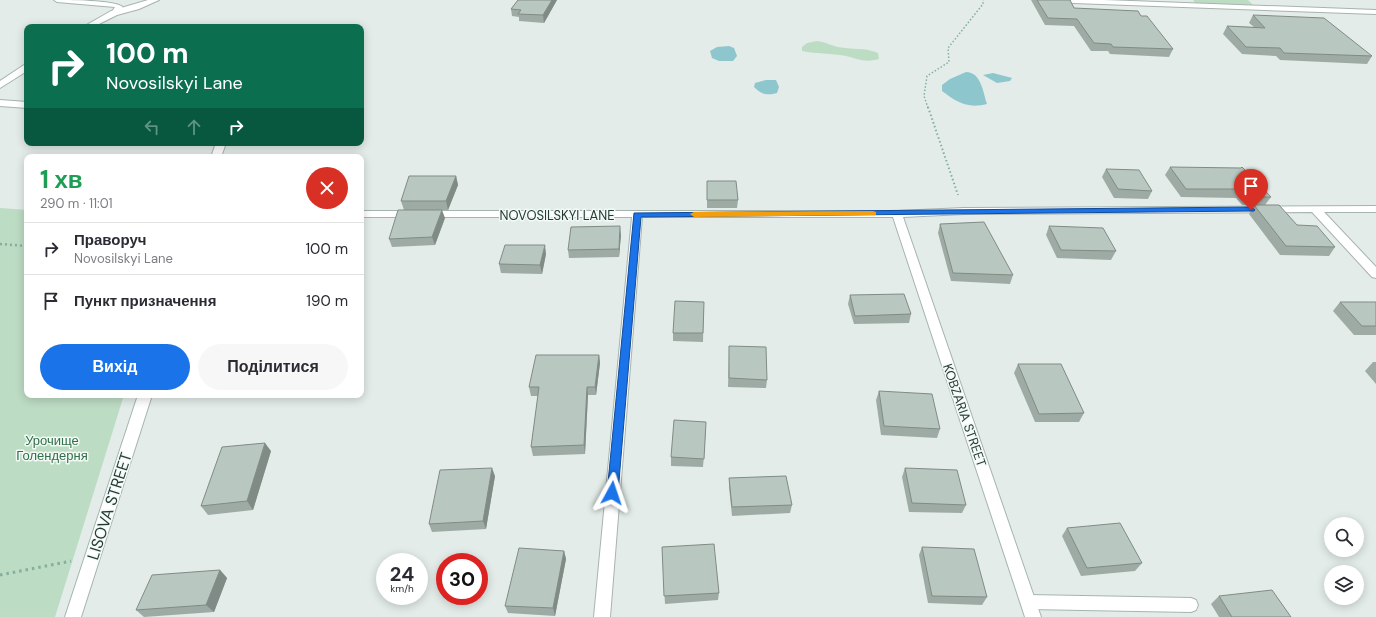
<!DOCTYPE html>
<html lang="uk">
<head>
<meta charset="utf-8">
<style>
	:root { --surface:#fff; --page:#f7f7f7; --text:#2b2b33; --muted:#7c7c81; --line:#e1e1e2; --accent:#1a73e8 }
	body { margin:0; font-family:"DM Sans",sans-serif; background:var(--page); color:var(--text); height:100vh; display:flex; flex-direction:column; font-size:15px; white-space:nowrap }
	* { box-sizing:border-box; margin:0 }
	p { font-size:13px; color:var(--muted) }
	.icon { flex:none; width:22px; height:22px; fill:none; stroke:currentColor; stroke-width:2; stroke-linecap:round; stroke-linejoin:round }
	.map { position:relative; flex:1; overflow:hidden }
	.details { position:absolute; left:24px; top:154px; width:340px; height:244px; display:flex; flex-direction:column; background:var(--surface); border-radius:8px; box-shadow:0 2px 10px #0003 }
	.details>* { flex:none }
	.banner { position:absolute; left:24px; top:24px; width:340px; height:122px; border-radius:8px; box-shadow:0 2px 10px #0003; background:#0b6e4f; color:#fff; overflow:hidden }
	.fabs { position:absolute; left:1324px; top:517px; display:grid; gap:8px }
	.fabs a { display:grid; place-items:center; width:40px; height:40px; border-radius:50%; background:var(--surface); box-shadow:0 2px 10px #0003; font-size:20px }
	.speed { position:absolute; left:376px; top:553px; display:flex; gap:8px; font-size:20px; font-weight:700; text-align:center }
	.speed>* { display:grid; place-content:center; width:52px; height:52px; border-radius:50%; background:var(--surface); box-shadow:0 2px 10px #0003; line-height:1 }
	.speed small { font-size:10px; font-weight:400 }
	.speed .limit { border:6px solid #d22; background:#fff; color:#111 }
	.pin { position:absolute; display:grid; place-items:center; width:34px; height:34px; color:#fff; margin:-41px -17px; border-radius:50% 50% 50% 0; rotate:-45deg; box-shadow:0 0 4px #0007 }
	.pin .icon { rotate:45deg }
	.me { position:absolute; width:44px; margin:-22px; rotate:5deg; stroke-linejoin:round; filter:drop-shadow(0 0 3px #0008) }
	.turn { display:flex; align-items:center; gap:14px; height:84px; padding:0 16px; font-size:18px }
	.turn .icon { width:52px; height:52px; stroke-width:2.5 }
	.turn b { display:block; font-size:28px; line-height:34px }
	.lanes { display:flex; align-items:center; height:38px; padding:0 16px; background:#0003; justify-content:center; gap:20px; direction:ltr }
	.lanes .off { opacity:.35 }
	.round { display:grid; place-items:center; flex:none; width:42px; height:42px; border-radius:21px; background:var(--page) }
	.headline { display:flex; align-items:center; justify-content:space-between; height:68px; padding:0 16px }
	h1 { font-size:24px; font-weight:800; line-height:30px; color:#1e9e55 }
	.action { display:flex; gap:8px; margin-top:auto; padding:8px 16px }
	.action a { flex:1; height:46px; border-radius:24px; background:var(--accent); color:#fff; font-size:16px; font-weight:800; line-height:46px; text-align:center }
	.action a+a { background:var(--page); color:var(--text) }
	ul { padding:0; list-style:none }
	li { display:flex; align-items:center; gap:12px; height:52px; padding:0 16px; border-top:1px solid var(--line) }
	li div { flex:1 }
	li b { display:block; font-size:15px }
	li em { font-style:normal }
	.map>svg:first-child { display:block }
	.green { fill:#bddcc4 }
	.water { fill:#8ec6ce }
	.lines { fill:none; stroke-linecap:round; stroke-linejoin:round }
	.service-casing { stroke:#a6b4af; stroke-width:2 }
	.minor-casing { stroke:#a6b4af; stroke-width:2 }
	.path-far3 { stroke:#85ae9f; stroke-width:1.5; stroke-dasharray:1.5 2; stroke-linecap:butt }
	.path-far2 { stroke:#85ae9f; stroke-width:2; stroke-dasharray:1.5 2.5; stroke-linecap:butt }
	.path-far1 { stroke:#85ae9f; stroke-width:2.5; stroke-dasharray:2 3; stroke-linecap:butt }
	.path { stroke:#85ae9f; stroke-width:3; stroke-dasharray:2.5 4; stroke-linecap:butt }
	.service { fill:#fff; fill-rule:evenodd }
	.minor { fill:#fff; fill-rule:evenodd }
	.wall { fill:#9eaba5 }
	.shaded-wall { fill:#818b86 }
	.building { fill:#b8c7c0; stroke:#818b86 }
	.route { fill:#1a73e8; stroke:#114b97 }
	.slow { fill:#f59e0b }
	.labels { text-anchor:middle; stroke-width:3; stroke-linejoin:round; paint-order:stroke }
	.street-label { font-size:13px; fill:#243c35; stroke:#f3f9f6 }
	.park-label { font-size:13px; fill:#307147; stroke:#f3f9f6 }
	.near-street-label { font-size:16px; fill:#243c35; stroke:#f3f9f6 }
</style>
</head>
<body>
<div class="map">
<svg width="1376" height="617" viewBox="0 0 1376 617">
	<rect width="100%" height="100%" fill="#e3ece8"/>
	<path class="green" d="M1193 0H1248L1253 5 1195 3Z
		M817 41C825 42 830 45 838 47 851 50 865 47 878 53L879 59C866 63 858 59 846 56 831 53 816 54 802 51V47L807 43Z
		M0 208 27 210V395H124L55 617H0Z"/>
	<path class="water" d="M729 46 734 48 737 56 733 61H719L712 58 710 51 717 47Z
		M966 72C981 72 983 92 987 104 967 109 957 102 942 91V85L950 79Z
		M993 73 1012 78 1010 81 997 83 983 75Z
		M766 80H776L779 87 777 93C767 96 761 94 754 87L755 83Z"/>
	<g class="lines">
		<defs>
			<path id="service" d="M54 0C67 0 115 0 123 7L114 15 111 13 115 7 57 2Z
				M1028 595 1191 598 1196 600 1198 605 1196 610 1191 612 1028 609 1023 607 1021 602 1023 597Z"/>
			<path id="minor" d="M148 0H159L139 9 117 15 93 27H83L111 11Z
				M1042 0H1104L1376 10V14L1046 2Z
				M24 65H27V71L0 88V81Z
				M0 100 27 102V108L0 106Z
				M216 143H226L221 157H211Z
				M1376 206V212H1324L1376 267V278L1372 277 1312 212 964 214 903 217 1041 617H1025L893 217H642L610 617H594L632 217H361V211H897L964 208Z
				M138 395H152L81 617H65Z"/>
		</defs>
		<use href="#service" class="service-casing"/>
		<use href="#minor" class="minor-casing"/>
		<path class="path-far3" d="M928 108 924 96 927 76 949 62 948 48 983 4V0"/>
		<path class="path-far2" d="M928 107 958 195"/>
		<path class="path-far1" d="M0 244 27 246"/>
		<path class="path" d="M0 575 71 561"/>
		<use href="#service" class="service"/>
		<use href="#minor" class="minor"/>
	</g>
	<path class="wall" d="M518 0H557L544 23 519 21V17L512 16 511 9Z
		M1031 0H1070L1074 8 1141 16 1173 49 1169 57 1110 54 1108 51H1091L1074 26 1045 25Z
		M1253 15 1372 56 1367 64 1280 60 1276 56 1242 54 1223 34 1227 26 1254 27 1249 23Z
		M1170 167 1271 197 1265 205H1242L1236 198 1181 197 1165 175Z
		M1106 169 1152 191 1148 199 1114 198 1102 177Z
		M456 176 458 185 448 210H404L401 201Z
		M707 181 738 200 737 208H707Z
		M1254 205 1297 225 1335 247 1329 256 1280 255 1249 214Z
		M445 218 435 245 392 247 389 239Z
		M940 224 1013 275 1010 284 951 281 938 233Z
		M1049 226 1116 251 1111 260 1057 258 1046 235Z
		M621 235 619 257 569 258 568 250Z
		M546 254 542 274 501 273 499 264Z
		M850 295 911 314 909 323 854 324 848 304Z
		M704 302 703 342 673 341V333Z
		M1340 302H1376V335H1354L1333 311Z
		M729 346 767 380 766 388 728 387Z
		M599 355 600 363 596 395H588L585 454 533 456 531 447 538 396H531L529 387Z
		M1373 362H1376V384L1365 371Z
		M1018 364 1084 413 1079 422H1035L1014 373Z
		M879 391 940 429 937 438 881 435 876 400Z
		M257 395H303L302 398H258Z
		M706 430 703 467 671 466V457Z
		M271 451 253 510 208 515 201 506Z
		M905 468 966 505 962 513 909 512 902 477Z
		M495 476 486 529 432 532 429 524Z
		M729 478 792 505 790 513 732 516 729 487Z
		M1067 528 1142 563 1135 571 1081 576 1062 536Z
		M662 547 719 593 718 600 665 604Z
		M922 547 987 597 982 605 928 603 919 555Z
		M564 551 566 559 555 616 508 613 505 606Z
		M220 570 227 578 214 612 144 617 136 610Z
		M1219 596 1291 617H1219L1211 604Z"/>
	<path class="shaded-wall" d="M552 0H557L544 23 543 15Z
		M456 176 458 185 448 210 446 201Z
		M442 210 445 218 435 245 432 237Z
		M620 226 621 235 619 257V249Z
		M545 245 546 254 542 274 540 265Z
		M599 355 600 363 596 395 595 387Z
		M587 387 588 395 585 454 584 445Z
		M265 443 271 451 253 510 247 501Z
		M492 468 495 476 486 529 483 521Z
		M564 551 566 559 555 616 553 608Z
		M220 570 227 578 214 612 206 605Z"/>
	<path class="building" d="M518 0H552L543 15 518 14 521 10 511 9Z
		M1037 0H1070L1074 8 1138 11 1141 16H1147L1173 49 1113 47 1111 44 1094 43 1077 19 1048 18Z
		M1253 15 1324 18 1372 56 1284 53 1280 48 1246 47 1227 26 1265 28Z
		M1170 167 1241 168 1242 167 1271 197H1247L1241 189H1186Z
		M1106 169 1139 170 1152 191 1118 189Z
		M409 176H456L446 201H401Z
		M707 181H736L738 200H707Z
		M1254 205H1279L1297 225 1317 226 1335 247 1286 246Z
		M398 210H442L432 237 389 239Z
		M984 222 1013 275 953 273 940 224Z
		M620 226 619 249 568 250 571 227Z
		M1049 226 1103 228 1116 251 1061 250Z
		M505 245H545L540 265 499 264Z
		M904 294 911 314 855 316 850 295Z
		M675 301 704 302 703 333H673Z
		M1340 302H1376V326H1362Z
		M729 346 766 347 767 380 729 378Z
		M536 355H599L595 387H587L584 445 531 447 539 387H529Z
		M1018 364H1061L1084 413 1039 414Z
		M879 391 932 394 940 429 884 426Z
		M674 420 706 422 704 459 671 457Z
		M265 443 247 501 201 506 222 447Z
		M492 468 483 521 429 524 440 470Z
		M905 468 957 470 966 505 912 503Z
		M786 476 792 505 732 507 729 478Z
		M1120 523 1142 563 1087 568 1067 528Z
		M714 544 719 593 664 596 662 547Z
		M922 547 974 549 987 597 932 596Z
		M519 548 564 551 553 608 505 606Z
		M220 570 206 605 136 610 152 575Z
		M1272 590 1291 617H1232L1219 596Z"/>
	<path class="route" d="M1251 207 1255 210 1254 211 641 217 618 493 617 497 612 498 608 497 607 493 634 213Z"/>
	<path class="slow" d="M873 211 876 212V215L694 217 690 214 694 212Z"/>
	<g class="labels">
		<g class="street-label">
			<text x="557" y="220">NOVOSILSKYI LANE</text>
			<text transform="translate(965 415) rotate(71)" y="5">KOBZARIA STREET</text>
		</g>
		<g class="park-label">
			<text x="52" y="445">Урочище<tspan x="52" dy="15">Голендерня</tspan></text>
		</g>
		<g class="near-street-label">
			<text transform="translate(109 506) rotate(-72)" y="6">LISOVA STREET</text>
		</g>
	</g>
</svg>
<div class="fabs">
<a><svg class="icon" aria-label="search" viewBox="0 0 24 24"><circle cx="10" cy="10" r="6"/><path d="M15 15l6 6"/></svg></a>
<a><svg class="icon" aria-label="layers" viewBox="0 0 24 24"><path d="M12 4l9 5-9 5-9-5zM3 14l9 5 9-5"/></svg></a>
</div>
<div class="speed"><div>24<small>km/h</small></div><div class="limit">30</div></div>
<div class="pin" style="left:1251px;top:210px;background:#d93025"><svg class="icon" aria-label="arrive" viewBox="0 0 24 24"><path d="M6 21V4h12l-3 4 3 4H6"/></svg></div>
<svg class="me" style="left:612px;top:493px" viewBox="-20 -20 40 40"><path d="M0-17L14 15 0 8-14 15z" fill="#1a73e8" stroke="#fff" stroke-width="4"/></svg>
<div class="banner">
<div class="turn"><svg class="icon" aria-label="right" viewBox="0 0 24 24"><path d="M7 20v-9h11M14 6l5 5-5 5"/></svg><div><b>100 m</b>Novosilskyi Lane</div></div>
<div class="lanes"><svg class="icon off" aria-label="left" viewBox="0 0 24 24"><path d="M17 20v-9H6M10 6l-5 5 5 5"/></svg><svg class="icon off" aria-label="ahead" viewBox="0 0 24 24"><path d="M12 20V5M6 11l6-6 6 6"/></svg><svg class="icon" aria-label="right" viewBox="0 0 24 24"><path d="M7 20v-9h11M14 6l5 5-5 5"/></svg></div>
</div>
<section class="details">
<div class="headline"><div><h1>1 хв</h1><p>290 m · 11:01</p></div><a class="round" style="background:#d93025;color:#fff"><svg class="icon" aria-label="close" viewBox="0 0 24 24"><path d="M6 6l12 12M18 6L6 18"/></svg></a></div>
<ul>
<li><svg class="icon" aria-label="right" viewBox="0 0 24 24"><path d="M7 20v-9h11M14 6l5 5-5 5"/></svg><div><b>Праворуч</b><p>Novosilskyi Lane</p></div><em>100 m</em></li>
<li><svg class="icon" aria-label="arrive" viewBox="0 0 24 24"><path d="M6 21V4h12l-3 4 3 4H6"/></svg><div><b>Пункт призначення</b></div><em>190 m</em></li>
</ul>
<div class="action"><a>Вихід</a><a>Поділитися</a></div>
</section>
</div>
</body>
</html>
